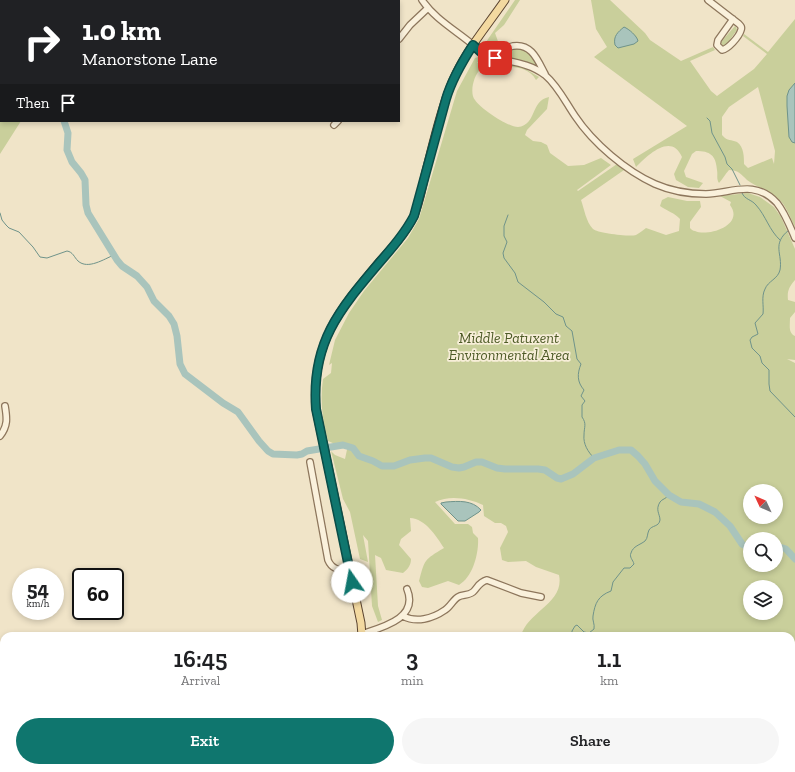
<!DOCTYPE html>
<html lang="en">
<head>
<meta charset="utf-8">
<style>
	:root { --surface:#fff; --page:#f6f6f6; --text:#202124; --muted:#757577; --accent:#0f766e }
	body { margin:0; font-family:"Zilla Slab",serif; background:var(--page); color:var(--text); height:100vh; display:flex; flex-direction:column; font-size:15px; white-space:nowrap }
	* { box-sizing:border-box; margin:0 }
	p { font-size:13px; color:var(--muted) }
	.icon { flex:none; width:22px; height:22px; fill:none; stroke:currentColor; stroke-width:2; stroke-linecap:round; stroke-linejoin:round }
	.map { position:relative; flex:1; overflow:hidden }
	.drawer { position:absolute; left:0px; top:632px; width:795px; height:140px; display:flex; flex-direction:column; background:var(--surface); border-radius:12px 12px 0 0; box-shadow:0 2px 6px #0003 }
	.drawer>* { flex:none }
	.top-card { position:absolute; left:0px; top:0px; width:400px; height:122px; box-shadow:0 2px 6px #0003; background:#202124; color:#fff; overflow:hidden }
	.needle { width:26px; rotate:314deg }
	.buttons { position:absolute; left:743px; top:484px; display:grid; gap:8px }
	.buttons a { display:grid; place-items:center; width:40px; height:40px; border-radius:50%; background:var(--surface); box-shadow:0 2px 6px #0003; font-size:20px }
	.speed { position:absolute; left:12px; top:568px; display:flex; gap:8px; font-size:20px; font-weight:700; text-align:center }
	.speed>* { display:grid; place-content:center; width:52px; height:52px; border-radius:50%; background:var(--surface); box-shadow:0 2px 6px #0003; line-height:1 }
	.speed small { font-size:10px; font-weight:400 }
	.speed .limit { border:2px solid #111; border-radius:6px; background:#fff; color:#111 }
	.pin { position:absolute; display:grid; place-items:center; width:34px; height:34px; color:#fff; margin:-17px; border-radius:8px; box-shadow:0 2px 6px #0006 }
	.me { position:absolute; width:44px; margin:-22px; rotate:348deg; stroke-linejoin:round; filter:drop-shadow(0 0 3px #0008) }
	.turn { display:flex; align-items:center; gap:14px; height:84px; padding:0 16px; font-size:18px }
	.turn .icon { width:52px; height:52px; stroke-width:2.5 }
	.turn b { display:block; font-size:28px; line-height:34px }
	.then { display:flex; align-items:center; height:38px; padding:0 16px; background:#0003; gap:8px; font-size:15px }
	.eta { display:flex; justify-content:space-evenly; align-items:center; height:68px; text-align:center }
	.eta b { font-size:24px; font-weight:600; line-height:28px }
	.action { display:flex; gap:8px; margin-top:auto; padding:8px 16px }
	.action a { flex:1; height:46px; border-radius:24px; background:var(--accent); color:#fff; font-size:16px; font-weight:600; line-height:46px; text-align:center }
	.action a+a { background:var(--page); color:var(--text) }
	.map>svg:first-child { display:block }
	.green { fill:#c9cf9b; fill-rule:evenodd }
	.water { fill:#a9c4bc; stroke:#6f938a }
	.lines { fill:none; stroke-linecap:round; stroke-linejoin:round }
	.stream { stroke:#6f938a; stroke-width:1 }
	.river { stroke:#a9c4bc; stroke-width:7 }
	.minor-casing { stroke:#8d765c; stroke-width:8 }
	.major-casing { stroke:#5b4430; stroke-width:9 }
	.minor { stroke:#faf1dc; stroke-width:5.5 }
	.major { stroke:#f3d9a0; stroke-width:7 }
	.route-casing { stroke:#0a4d48; stroke-width:10 }
	.route { stroke:#0f766e; stroke-width:7 }
	.labels { text-anchor:middle; stroke-width:3.5; stroke-linejoin:round; paint-order:stroke }
	.park-label { font-size:15px; font-style:italic; fill:#4d5a26; stroke:#f7eed8 }
</style>
</head>
<body>
<div class="map">
<svg width="795" height="772" viewBox="0 0 795 772">
	<rect width="100%" height="100%" fill="#f0e4c8"/>
	<path class="green" d="M0 0 81 1H1V121H21L0 154Z
		M515 0H520L504 25 495 33 500 47H488L486 42Z
		M591 0H610L645 33 650 40 681 61 713 47 715 50 690 61 711 91 717 96 754 69 767 54 743 36 744 34 768 52 795 19V227C789 215 785 201 772 194 765 189 755 186 747 180 741 174 738 170 729 170 725 174 723 179 719 183 716 178 718 176 717 170 716 155 710 151 696 151L692 154 684 171 686 177 703 183 699 188 688 187 676 180 674 174 682 157C671 132 647 156 636 167L633 159 687 126 594 57 607 47 596 29ZM758 87 775 151 774 164 772 158 748 168 744 164C744 157 744 147 737 142 731 139 728 142 722 135V117L729 107Z
		M735 26 736 27 737 30 726 45 722 46 721 42Z
		M517 48C528 49 534 56 538 66L535 67 520 61 504 57V51Z
		M481 56 499 61 498 65 484 59 480 60 477 63 488 62 492 67C489 67 484 67 481 69 474 74 469 93 475 100 481 109 508 127 518 127 537 125 530 101 549 97L547 109 527 130 525 135 533 141 541 142 547 145 550 153 568 166 584 165 601 158 611 165 577 190 578 191 617 164 624 170 581 200C584 208 586 222 593 229 597 233 630 237 636 235 640 233 643 230 646 228L666 235 679 231 680 219C675 213 667 211 660 206L662 200 668 197 687 201H700L701 207 690 222V228C691 229 693 231 695 231 708 237 745 225 730 205L731 202 720 196 748 193 760 197 774 207 781 217 795 249V280C789 287 787 291 788 300L795 302V312L790 318C790 325 788 333 795 336V360L787 359 795 363V772H352V768H791V636H521C527 612 565 603 559 575L536 567 526 561 508 562 502 560 500 548 508 532 506 526 501 523H495L484 516 483 505C468 498 450 495 435 502L455 524H468L472 527 473 533 478 538C479 553 473 577 459 585L448 581 428 588 422 587 419 581C425 559 424 560 444 548 436 536 426 519 410 518L411 531 401 539 399 545 411 559C411 565 408 569 403 573L386 570 381 558 375 555 378 606 382 620 378 622 372 606 368 541 363 535 368 562 360 559 350 512 343 499 331 451 335 455 345 459 348 445 335 444 328 441C322 420 320 399 323 379L331 373 332 363 329 365 335 340 349 313 364 291 408 238 419 219 457 91 475 58ZM750 491H776V517H750ZM750 539H776V565H750ZM750 587H776V613H750Z
		M502 61 522 67 539 77 536 80C529 67 514 67 501 66Z"/>
	<path class="water" d="M624 27C629 29 637 36 638 41L634 44 618 48 615 45C613 36 618 32 624 27Z
		M795 83V143L792 142 789 137 787 106V96L789 90Z
		M446 502C459 501 472 500 481 510L479 512 465 521H458L441 504V503Z"/>
	<g class="lines">
		<path class="stream" d="M707 118 710 121 712 133 725 157 727 164 732 169 740 185
			M742 193C745 200 751 199 756 205 766 216 769 230 780 240
			M0 213 2 220 6 225 9 228 19 232 33 247 40 257 47 258 67 251C73 252 74 257 78 261 88 270 104 259 114 255
			M508 215 504 226V236L507 242 503 253 504 258 515 273 518 282 544 302 556 314 563 317 566 326 572 331 577 359 581 364C577 374 577 382 584 390L581 396 585 401 582 405V417C587 424 584 427 584 435 583 444 588 452 594 458
			M789 230C771 244 783 254 780 270 778 279 768 281 765 289 761 297 764 306 763 314L755 323 758 334 752 337 750 340 752 348 760 356 762 363 769 370V384L770 391 795 417
			M572 636V631L575 626 577 625 584 632 589 633 594 629C595 624 592 620 593 616 595 603 598 596 611 591L613 582 624 568H630L634 564C633 560 629 557 631 553 633 546 640 545 645 541 648 538 647 534 649 530 652 525 659 527 660 520 660 514 655 510 660 502 662 499 666 499 669 495
			M503 768V772"/>
		<path class="river" d="M29 0V1
			M64 121 68 133 67 150 72 162 81 173 85 180 86 205 88 213 117 260 122 266 137 276 147 287 154 301 169 316 174 324 177 336 180 364 185 374 223 403 238 412 259 441 268 451 273 454 297 455 302 454 307 451 343 445 353 448 359 456 373 461 382 466H394L410 460 425 458H431L452 467 459 468 464 467 476 462H482L497 468 505 469H538L545 470 557 478 561 479 573 474 594 458 619 450H631L638 456 645 464 655 481 669 495 681 502 699 504 715 512 730 526 742 544 750 548
			M776 546 786 549 795 559"/>
		<defs>
			<path id="minor" d="M169 0 171 1
				M422 0C434 18 455 30 472 44 477 48 481 54 488 56 508 62 528 62 545 75 558 86 566 103 575 116 593 143 626 171 655 184 671 191 689 194 706 194 732 193 755 179 777 203 785 213 790 226 795 238
				M708 0 739 24C741 26 742 27 741 30 739 37 728 49 722 50L717 45 718 40 733 19
				M305 1 306 0
				M399 39 410 25 428 8
				M474 45C479 47 486 50 492 50 499 51 506 48 513 46 532 43 538 61 545 74
				M334 125 338 121
				M0 436C8 426 7 418 5 406
				M310 462 328 560C332 570 340 570 350 571
				M403 616C416 623 432 619 445 610 450 607 453 600 458 597 462 594 468 596 473 592 478 587 479 582 487 580L521 593 541 597
				M362 634C383 627 419 618 407 589"/>
			<path id="major" d="M362 636 361 623 316 409C311 342 340 309 380 261 392 248 405 234 413 218 420 203 422 187 426 171 433 144 439 116 449 90 461 56 485 29 505 0
				M347 772V768"/>
		</defs>
		<use href="#minor" class="minor-casing"/>
		<use href="#major" class="major-casing"/>
		<use href="#minor" class="minor"/>
		<use href="#major" class="major"/>
	</g>
	<g class="lines">
		<defs>
			<path id="route" d="M352 582 316 409C311 343 339 310 379 263 392 248 405 233 414 216L446 99C452 79 462 62 473 45L484 55 495 58"/>
		</defs>
		<use href="#route" class="route-casing"/>
		<use href="#route" class="route"/>
	</g>
	<g class="labels">
		<g class="park-label">
			<text x="509" y="343">Middle Patuxent<tspan x="509" dy="17">Environmental Area</tspan></text>
		</g>
	</g>
</svg>
<div class="buttons">
<a><svg class="needle" viewBox="-14 -14 28 28"><path d="M0-13l5 13h-10z" fill="#e53935"/><path d="M0 13l5-13h-10z" fill="#757577"/></svg></a>
<a><svg class="icon" aria-label="search" viewBox="0 0 24 24"><circle cx="10" cy="10" r="6"/><path d="M15 15l6 6"/></svg></a>
<a><svg class="icon" aria-label="layers" viewBox="0 0 24 24"><path d="M12 4l9 5-9 5-9-5zM3 14l9 5 9-5"/></svg></a>
</div>
<div class="speed"><div>54<small>km/h</small></div><div class="limit">60</div></div>
<div class="pin" style="left:495px;top:58px;background:#d93025"><svg class="icon" aria-label="arrive" viewBox="0 0 24 24"><path d="M6 21V4h12l-3 4 3 4H6"/></svg></div>
<svg class="me" style="left:352px;top:582px" viewBox="-20 -20 40 40"><circle r="19" fill="#fff"/><path d="M0-13L10 11 0 6-10 11z" fill="#0f766e"/></svg>
<div class="top-card">
<div class="turn"><svg class="icon" aria-label="right" viewBox="0 0 24 24"><path d="M7 20v-9h11M14 6l5 5-5 5"/></svg><div><b>1.0 km</b>Manorstone Lane</div></div>
<div class="then">Then<svg class="icon" aria-label="arrive" viewBox="0 0 24 24"><path d="M6 21V4h12l-3 4 3 4H6"/></svg></div>
</div>
<section class="drawer">
<div class="eta">
<div><b>16:45</b><p>Arrival</p></div>
<div><b>3</b><p>min</p></div>
<div><b>1.1</b><p>km</p></div>
</div>
<div class="action"><a>Exit</a><a>Share</a></div>
</section>
</div>
</body>
</html>
